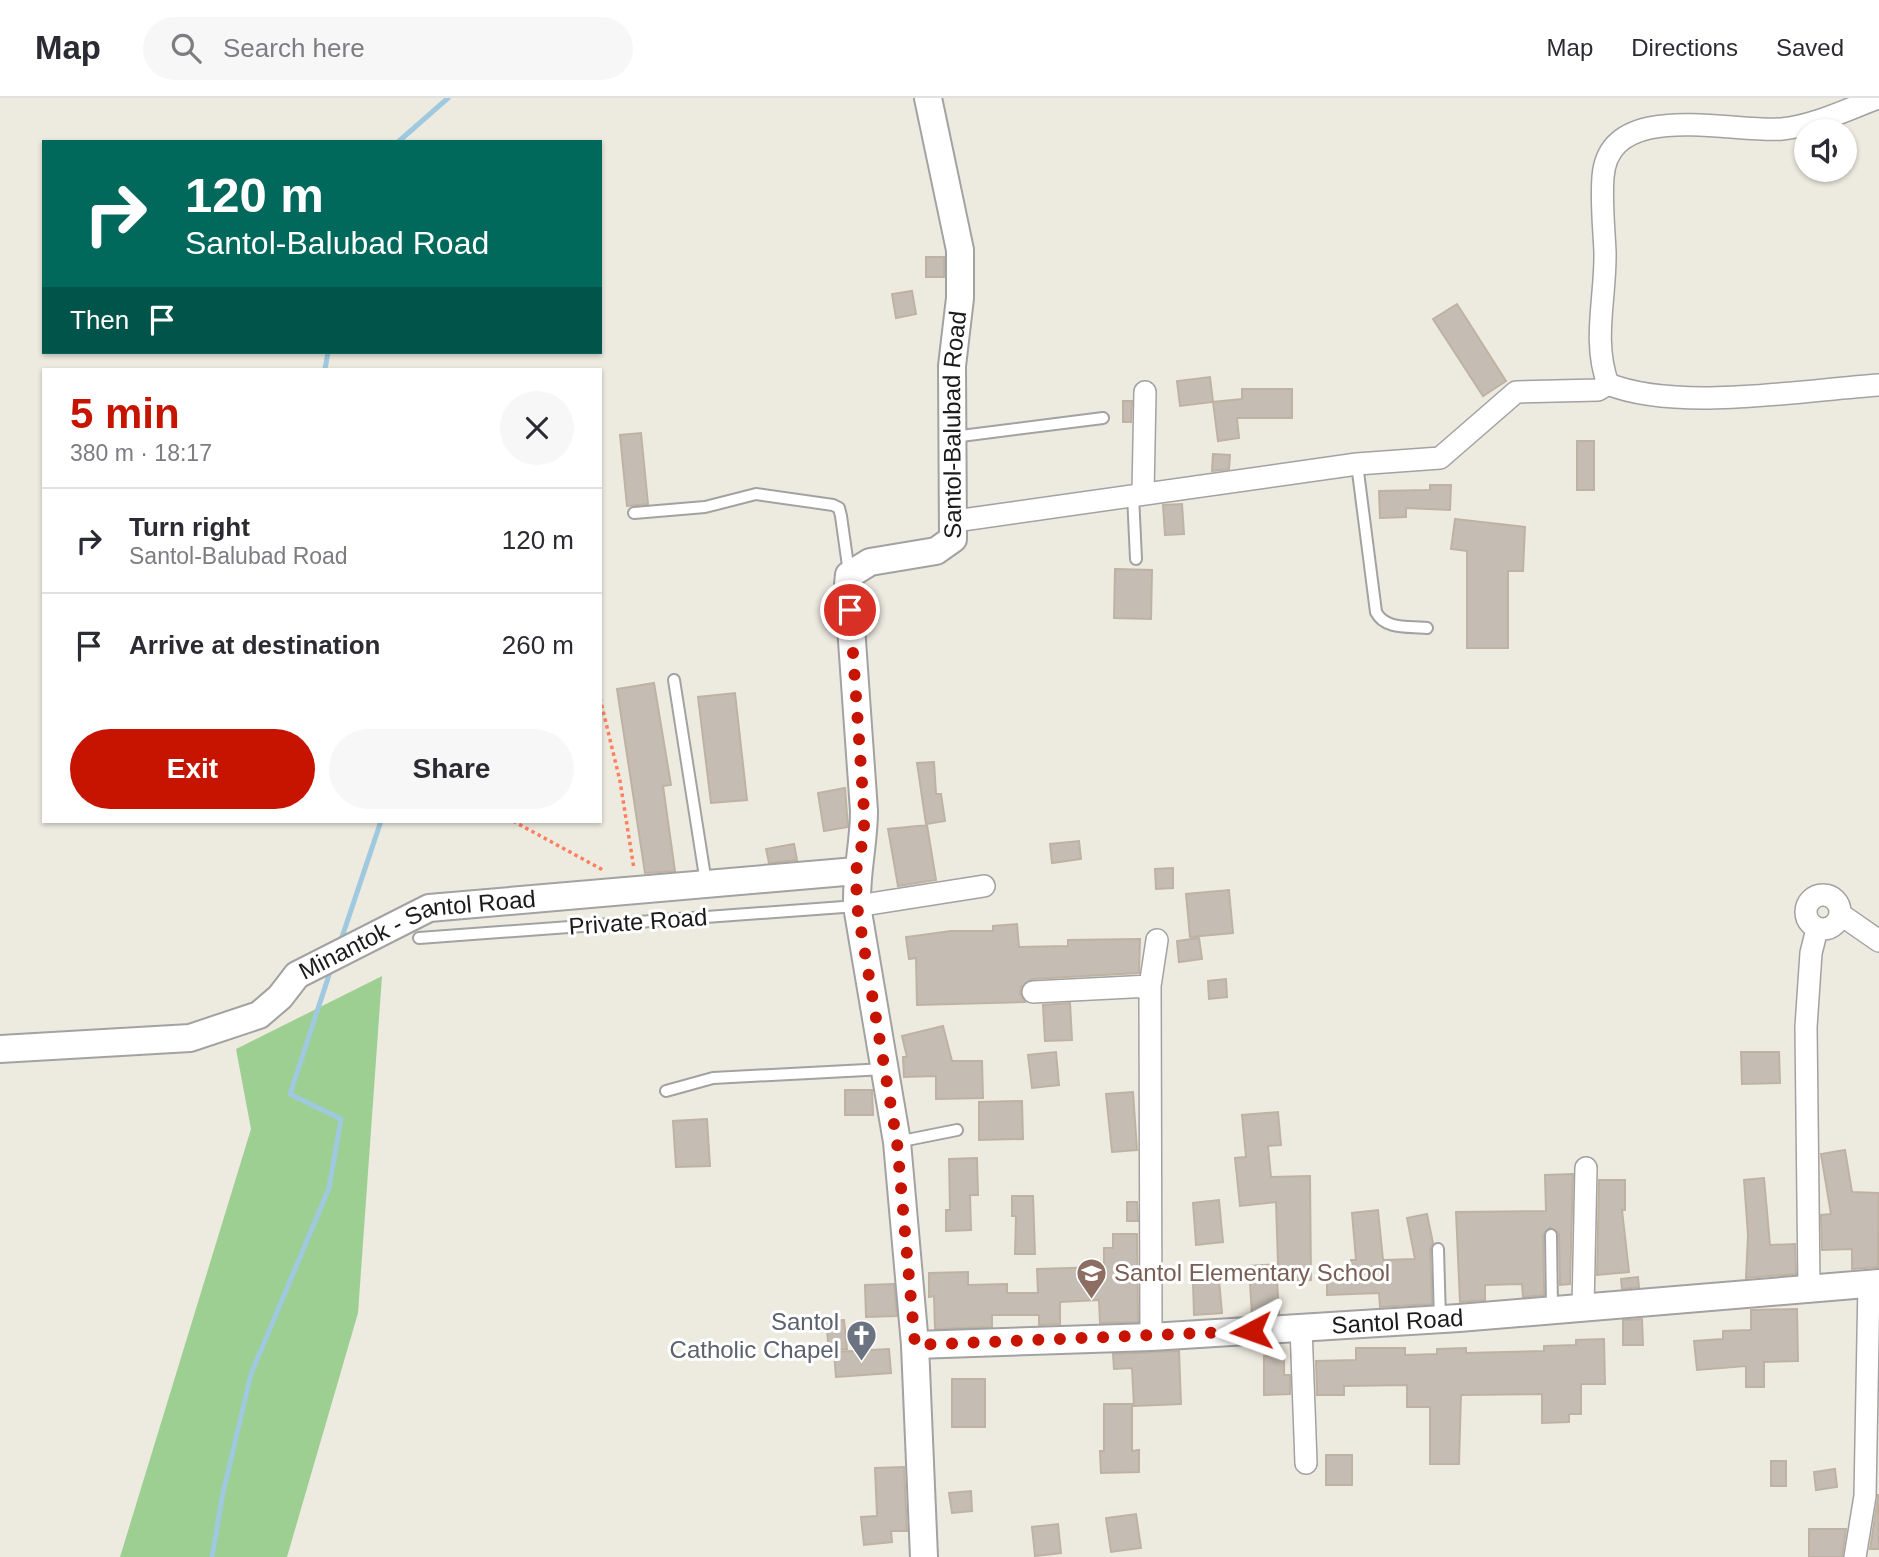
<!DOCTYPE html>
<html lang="en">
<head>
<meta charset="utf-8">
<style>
	:root { --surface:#fff; --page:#f7f7f7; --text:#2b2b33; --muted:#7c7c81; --line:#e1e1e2; --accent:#c61400 }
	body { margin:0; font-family:Helvetica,sans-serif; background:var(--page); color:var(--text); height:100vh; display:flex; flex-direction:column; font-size:26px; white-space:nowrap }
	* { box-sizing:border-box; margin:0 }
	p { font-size:23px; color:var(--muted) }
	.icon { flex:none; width:38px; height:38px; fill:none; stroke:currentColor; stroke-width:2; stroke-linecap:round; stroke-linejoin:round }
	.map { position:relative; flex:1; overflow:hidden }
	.drawer { position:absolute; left:42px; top:270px; width:560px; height:455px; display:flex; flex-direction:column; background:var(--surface); border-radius:0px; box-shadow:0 2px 5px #0004 }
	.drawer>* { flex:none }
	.top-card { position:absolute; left:42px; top:42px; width:560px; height:214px; border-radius:0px; box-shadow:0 2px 5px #0004; background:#00695c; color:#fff; overflow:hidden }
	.buttons { position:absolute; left:1794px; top:21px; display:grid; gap:14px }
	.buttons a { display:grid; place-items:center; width:63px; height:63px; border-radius:50%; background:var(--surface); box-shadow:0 2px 5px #0004; font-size:35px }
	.pin { position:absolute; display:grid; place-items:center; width:60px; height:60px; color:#fff; margin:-30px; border:4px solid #fff; border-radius:50%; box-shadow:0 2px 7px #0007 }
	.me { position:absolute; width:77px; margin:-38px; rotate:266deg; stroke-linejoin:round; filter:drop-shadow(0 0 5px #0008) }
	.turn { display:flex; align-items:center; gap:24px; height:147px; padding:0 28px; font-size:32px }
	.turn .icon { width:91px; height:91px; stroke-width:2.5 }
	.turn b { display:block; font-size:49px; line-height:60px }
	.then { display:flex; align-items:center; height:66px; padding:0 28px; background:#0003; gap:14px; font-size:26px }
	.round { display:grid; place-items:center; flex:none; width:74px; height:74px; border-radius:37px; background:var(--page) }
	.headline { display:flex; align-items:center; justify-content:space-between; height:119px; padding:0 28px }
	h1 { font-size:42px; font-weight:600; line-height:52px; color:var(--accent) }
	.button { display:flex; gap:14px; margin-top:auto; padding:14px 28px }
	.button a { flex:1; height:80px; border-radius:42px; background:var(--accent); color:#fff; font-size:28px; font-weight:600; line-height:80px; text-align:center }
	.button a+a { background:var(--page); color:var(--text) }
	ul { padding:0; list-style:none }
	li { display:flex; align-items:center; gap:21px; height:105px; padding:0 28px; border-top:2px solid var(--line) }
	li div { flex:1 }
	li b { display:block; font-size:26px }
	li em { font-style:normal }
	header { display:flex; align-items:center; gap:42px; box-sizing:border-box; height:98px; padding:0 35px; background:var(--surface); border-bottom:2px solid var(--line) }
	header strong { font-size:33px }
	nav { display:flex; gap:38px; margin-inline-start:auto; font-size:24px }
	.search { width:490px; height:63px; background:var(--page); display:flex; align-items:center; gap:18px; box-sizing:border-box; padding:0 24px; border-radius:38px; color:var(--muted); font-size:26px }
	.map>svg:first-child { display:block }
	.forest { fill:#9ecf92 }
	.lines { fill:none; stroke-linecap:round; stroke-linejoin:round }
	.stream { stroke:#9ec9de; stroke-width:5 }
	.building { fill:#c5bdb3; stroke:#bfb2a2; stroke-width:2 }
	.service-casing { stroke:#a2a2a2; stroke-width:14 }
	.minor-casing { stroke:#a2a2a2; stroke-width:24 }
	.tertiary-casing { stroke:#a2a2a2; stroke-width:30 }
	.path { stroke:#ff805f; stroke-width:3.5; stroke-dasharray:3.5 3.5; stroke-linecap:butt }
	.service { stroke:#fff; stroke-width:10 }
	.minor { stroke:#fff; stroke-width:21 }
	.tertiary { stroke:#fff; stroke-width:26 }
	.route { stroke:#c61400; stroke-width:12; stroke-dasharray:0 21.6 }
	.labels { text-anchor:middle; stroke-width:6; stroke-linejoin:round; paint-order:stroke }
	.street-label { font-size:24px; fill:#1b1b1b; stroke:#fff }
	.education-label { font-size:24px; fill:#785e54; stroke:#fff; text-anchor:start }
	.worship-label { font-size:24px; fill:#5b616d; stroke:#fff; text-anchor:end }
</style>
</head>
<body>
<header>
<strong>Map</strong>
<div class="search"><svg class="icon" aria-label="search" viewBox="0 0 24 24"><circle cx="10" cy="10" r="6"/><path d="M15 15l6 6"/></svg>Search here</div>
<nav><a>Map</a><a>Directions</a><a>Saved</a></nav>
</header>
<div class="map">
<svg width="1879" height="1459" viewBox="0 0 1879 1459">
	<rect width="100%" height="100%" fill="#edeae0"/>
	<path class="forest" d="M382 878 358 1215 287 1459H120L251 1031 236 951Z"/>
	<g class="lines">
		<path class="stream" d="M398 44 448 0
			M325 271 328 254
			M340 845 381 723
			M212 1459 223 1395 251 1276 329 1090 341 1021 290 996 331 871"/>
	</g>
	<path class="building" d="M926 159H944V179H926Z
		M912 193 916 216 896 220 892 196Z
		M1457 206 1506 283 1483 298 1433 221Z
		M1210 279 1213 304 1180 308 1177 283Z
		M1242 291H1292V320H1237L1239 340 1218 343 1213 304 1242 301Z
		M1123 303H1132L1131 324H1123Z
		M641 335 648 406 627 408 620 337Z
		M1577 343H1594V392H1577Z
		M1213 356 1230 357 1229 371 1212 373Z
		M1430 387H1451L1450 412 1406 410V419L1380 420 1379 393 1430 392Z
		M1182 406 1184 436 1165 437 1163 407Z
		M1455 421 1525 429 1523 473H1508V550H1467V453L1451 451Z
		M1115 471 1152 472 1151 521 1114 520Z
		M654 585 671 687 663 688 675 773 645 775 617 591Z
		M735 595 747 702 711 705 698 599Z
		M934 664 936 696H941L945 723 926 726 917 665Z
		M845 690 848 729 824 733 818 695Z
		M927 727 936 782 898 788 888 731Z
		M1079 743 1081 761 1052 765 1050 746Z
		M794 746 797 762 769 765 766 751Z
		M1173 770V790L1156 791 1155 771Z
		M1229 792 1233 835 1190 839 1186 796Z
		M1017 826 1019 849 1068 848V842L1140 841 1139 875 1032 881 1021 889 1020 895 1025 904 917 907 916 860 909 861 906 839 951 833H993V828Z
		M1199 840 1202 861 1179 864 1177 843Z
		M1226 881 1227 899 1209 901 1208 883Z
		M1070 905 1072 942 1045 943 1043 907Z
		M943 928 952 963H982L983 1000 936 1001V978L904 979 903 959H907L902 938Z
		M1056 954 1059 987 1032 990 1028 957Z
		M1741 954H1779L1780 985 1742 986Z
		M845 992H872L873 1017H845Z
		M1133 994 1137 1052 1112 1054 1106 996Z
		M1022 1003 1023 1041 979 1042V1004Z
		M1278 1014 1281 1047 1268 1048 1271 1079 1310 1078 1311 1182 1277 1183 1279 1215 1252 1217 1249 1168 1278 1166 1276 1104 1240 1108 1235 1060 1246 1059 1242 1017Z
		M707 1021 710 1068 676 1069 673 1023Z
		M1845 1052 1852 1094 1879 1095 1878 1169 1852 1171V1151L1822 1152 1821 1117 1831 1116 1821 1056Z
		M977 1060 978 1097H970L971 1132 946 1133V1112H950L949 1061Z
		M1573 1076 1570 1186 1560 1187 1559 1136 1550 1129 1543 1137 1544 1197 1523 1199 1522 1186 1485 1187V1202L1460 1204 1456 1114 1546 1113 1545 1077Z
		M1764 1080 1770 1147 1795 1146 1796 1176 1746 1180 1748 1137 1744 1082Z
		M1599 1082H1625V1112H1622L1629 1174 1597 1177Z
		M1012 1098H1033L1035 1156H1015L1016 1118H1012Z
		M1219 1102 1223 1144 1196 1147 1193 1105Z
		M1127 1104H1137L1138 1123H1127Z
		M1378 1112 1383 1162 1415 1161 1407 1120 1427 1116 1433 1145 1430 1151 1432 1206 1380 1209 1379 1195 1327 1197V1174H1352L1351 1162H1356L1352 1115Z
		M1113 1136H1137L1138 1224 1100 1225 1099 1202 1060 1204V1226L1039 1227V1217H992V1229L935 1231 934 1198 929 1199V1175L968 1174V1187L1007 1186V1195H1038L1037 1171 1104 1169V1150H1113Z
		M1638 1179 1639 1189 1622 1191 1621 1181Z
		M1219 1182 1222 1215 1194 1217 1193 1184Z
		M894 1186 897 1218 866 1219 865 1187Z
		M1797 1211 1798 1263 1764 1264V1289H1746V1268L1697 1272 1694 1243 1723 1241V1233L1751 1232V1212Z
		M1642 1221 1643 1247H1623V1222Z
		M844 1222 847 1251 829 1252 826 1223Z
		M1604 1241 1605 1286H1581V1316H1569V1324L1542 1325V1296L1461 1297 1459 1366H1430V1309H1407V1287L1344 1288V1297H1317L1316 1263 1356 1262V1250H1405V1257L1437 1256V1251L1466 1250V1255L1544 1253V1248L1576 1247V1242Z
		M889 1251 891 1275 836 1279 834 1254Z
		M1179 1253 1181 1306 1134 1308 1132 1270 1114 1271 1113 1256Z
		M1264 1258H1284V1277H1290V1296L1264 1297Z
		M952 1281H985V1329H952Z
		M1104 1306H1132V1353L1139 1352V1374L1101 1375 1100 1353H1104Z
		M1326 1357H1352V1387H1326Z
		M1771 1363H1786V1388H1771Z
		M904 1369 907 1433H891L892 1444 864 1447 861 1419 877 1418 875 1370Z
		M1835 1371 1837 1389 1816 1392 1814 1374Z
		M971 1393 972 1413 952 1415 949 1395Z
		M1878 1396 1879 1451H1870L1878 1400Z
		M1136 1416 1141 1450 1111 1454 1106 1420Z
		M1058 1426 1061 1455 1035 1458 1032 1429Z
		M1809 1431H1846L1842 1459H1809Z"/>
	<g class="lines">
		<defs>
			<path id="service" d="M953 339 1103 320
				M1357 366 1376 514C1385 532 1409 528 1427 530
				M1133 397 1136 461
				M634 415 705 409 756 396 833 407 839 410 841 418 849 475
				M674 582 706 785
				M419 840 857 808
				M666 993 713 980 885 971
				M897 1044 957 1032
				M1551 1137 1552 1211
				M1438 1151 1440 1222"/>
			<path id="minor" d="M1878 0C1848 11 1814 28 1782 31 1730 35 1609 0 1603 79 1601 104 1604 130 1605 154 1606 199 1592 243 1608 286 1678 314 1803 292 1879 287
				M1143 395 1145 294
				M955 423 1357 366 1440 360 1516 294 1598 292 1608 286
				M1806 814a17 17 0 1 1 34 0a17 17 0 1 1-34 0Z
				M857 808 984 788
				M1840 816 1879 843
				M1033 894 1150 888
				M1809 1190 1806 929 1811 855 1817 831
				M1583 1210 1586 1070
				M1301 1229 1306 1365
				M1151 1239 1150 888 1157 842
				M1855 1459 1865 1398 1869 1185"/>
			<g id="tertiary">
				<path id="s1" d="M0 951 190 940 259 917 280 899 297 877 429 810 856 773"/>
				<path id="s2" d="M915 1247 1151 1239 1459 1220 1879 1185"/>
				<path id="s3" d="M924 1459 915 1247 897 1044 857 808C856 773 864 746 864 713L848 486 849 477 870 464 936 453 953 441 952 268 960 200V152L928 0"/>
			</g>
		</defs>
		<use href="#service" class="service-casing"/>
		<use href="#minor" class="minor-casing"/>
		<use href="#tertiary" class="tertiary-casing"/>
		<path class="path" d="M600 600 620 683 634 771
			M513 723 603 772"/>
		<use href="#service" class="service"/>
		<use href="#minor" class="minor"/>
		<use href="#tertiary" class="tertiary"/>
	</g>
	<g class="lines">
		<path class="route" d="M850 512 864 713V737L856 773 857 808 897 1044 915 1247 1251 1233"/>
	</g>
	<defs>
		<symbol id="school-pin" viewBox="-11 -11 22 30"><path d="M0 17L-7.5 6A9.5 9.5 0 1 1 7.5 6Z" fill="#8d6e63" stroke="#fff"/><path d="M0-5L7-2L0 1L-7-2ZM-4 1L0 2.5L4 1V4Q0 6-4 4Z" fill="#fff"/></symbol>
		<symbol id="church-pin" viewBox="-11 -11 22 30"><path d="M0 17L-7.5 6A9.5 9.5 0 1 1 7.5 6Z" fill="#6b7280" stroke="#fff"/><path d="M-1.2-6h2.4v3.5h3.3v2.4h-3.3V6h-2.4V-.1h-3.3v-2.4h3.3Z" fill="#fff"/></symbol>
	</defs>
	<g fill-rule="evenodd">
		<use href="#school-pin" x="1074" y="1158" width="35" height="47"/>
		<use href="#church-pin" x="844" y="1220" width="35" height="47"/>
	</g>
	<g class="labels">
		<g class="street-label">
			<text dy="8" stroke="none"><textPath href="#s3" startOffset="1214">Santol-Balubad Road</textPath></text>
			<text transform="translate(638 824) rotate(-4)" y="8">Private Road</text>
			<text dy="8" stroke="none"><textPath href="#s1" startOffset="448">Minantok - Santol Road</textPath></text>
			<text dy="8" stroke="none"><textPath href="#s2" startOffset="483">Santol Road</textPath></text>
		</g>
		<g class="education-label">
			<text x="1114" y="1183">Santol Elementary School</text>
		</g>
		<g class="worship-label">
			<text x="839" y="1232">Santol<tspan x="839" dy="28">Catholic Chapel</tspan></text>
		</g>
	</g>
</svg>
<div class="buttons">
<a><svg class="icon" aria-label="sound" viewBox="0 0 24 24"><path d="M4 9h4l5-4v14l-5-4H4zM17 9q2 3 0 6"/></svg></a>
</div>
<div class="pin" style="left:850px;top:512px;background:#d93025"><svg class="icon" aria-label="arrive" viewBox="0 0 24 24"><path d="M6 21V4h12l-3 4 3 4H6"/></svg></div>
<svg class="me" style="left:1251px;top:1233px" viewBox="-20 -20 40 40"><path d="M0-17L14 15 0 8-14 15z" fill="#c61400" stroke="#fff" stroke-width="4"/></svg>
<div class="top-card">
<div class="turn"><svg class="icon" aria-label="right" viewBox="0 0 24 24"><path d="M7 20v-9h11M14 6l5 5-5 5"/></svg><div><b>120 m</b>Santol-Balubad Road</div></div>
<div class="then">Then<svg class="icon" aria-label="arrive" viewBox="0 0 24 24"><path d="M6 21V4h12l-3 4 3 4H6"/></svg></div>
</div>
<section class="drawer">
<div class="headline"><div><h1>5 min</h1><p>380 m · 18:17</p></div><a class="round"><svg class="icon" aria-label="close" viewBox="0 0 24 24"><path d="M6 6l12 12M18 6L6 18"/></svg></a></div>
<ul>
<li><svg class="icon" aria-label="right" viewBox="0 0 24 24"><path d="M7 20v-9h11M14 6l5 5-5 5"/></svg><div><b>Turn right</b><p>Santol-Balubad Road</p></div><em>120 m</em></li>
<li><svg class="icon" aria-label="arrive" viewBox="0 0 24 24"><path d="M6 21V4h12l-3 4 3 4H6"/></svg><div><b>Arrive at destination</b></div><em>260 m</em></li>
</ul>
<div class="button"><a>Exit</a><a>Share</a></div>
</section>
</div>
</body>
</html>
